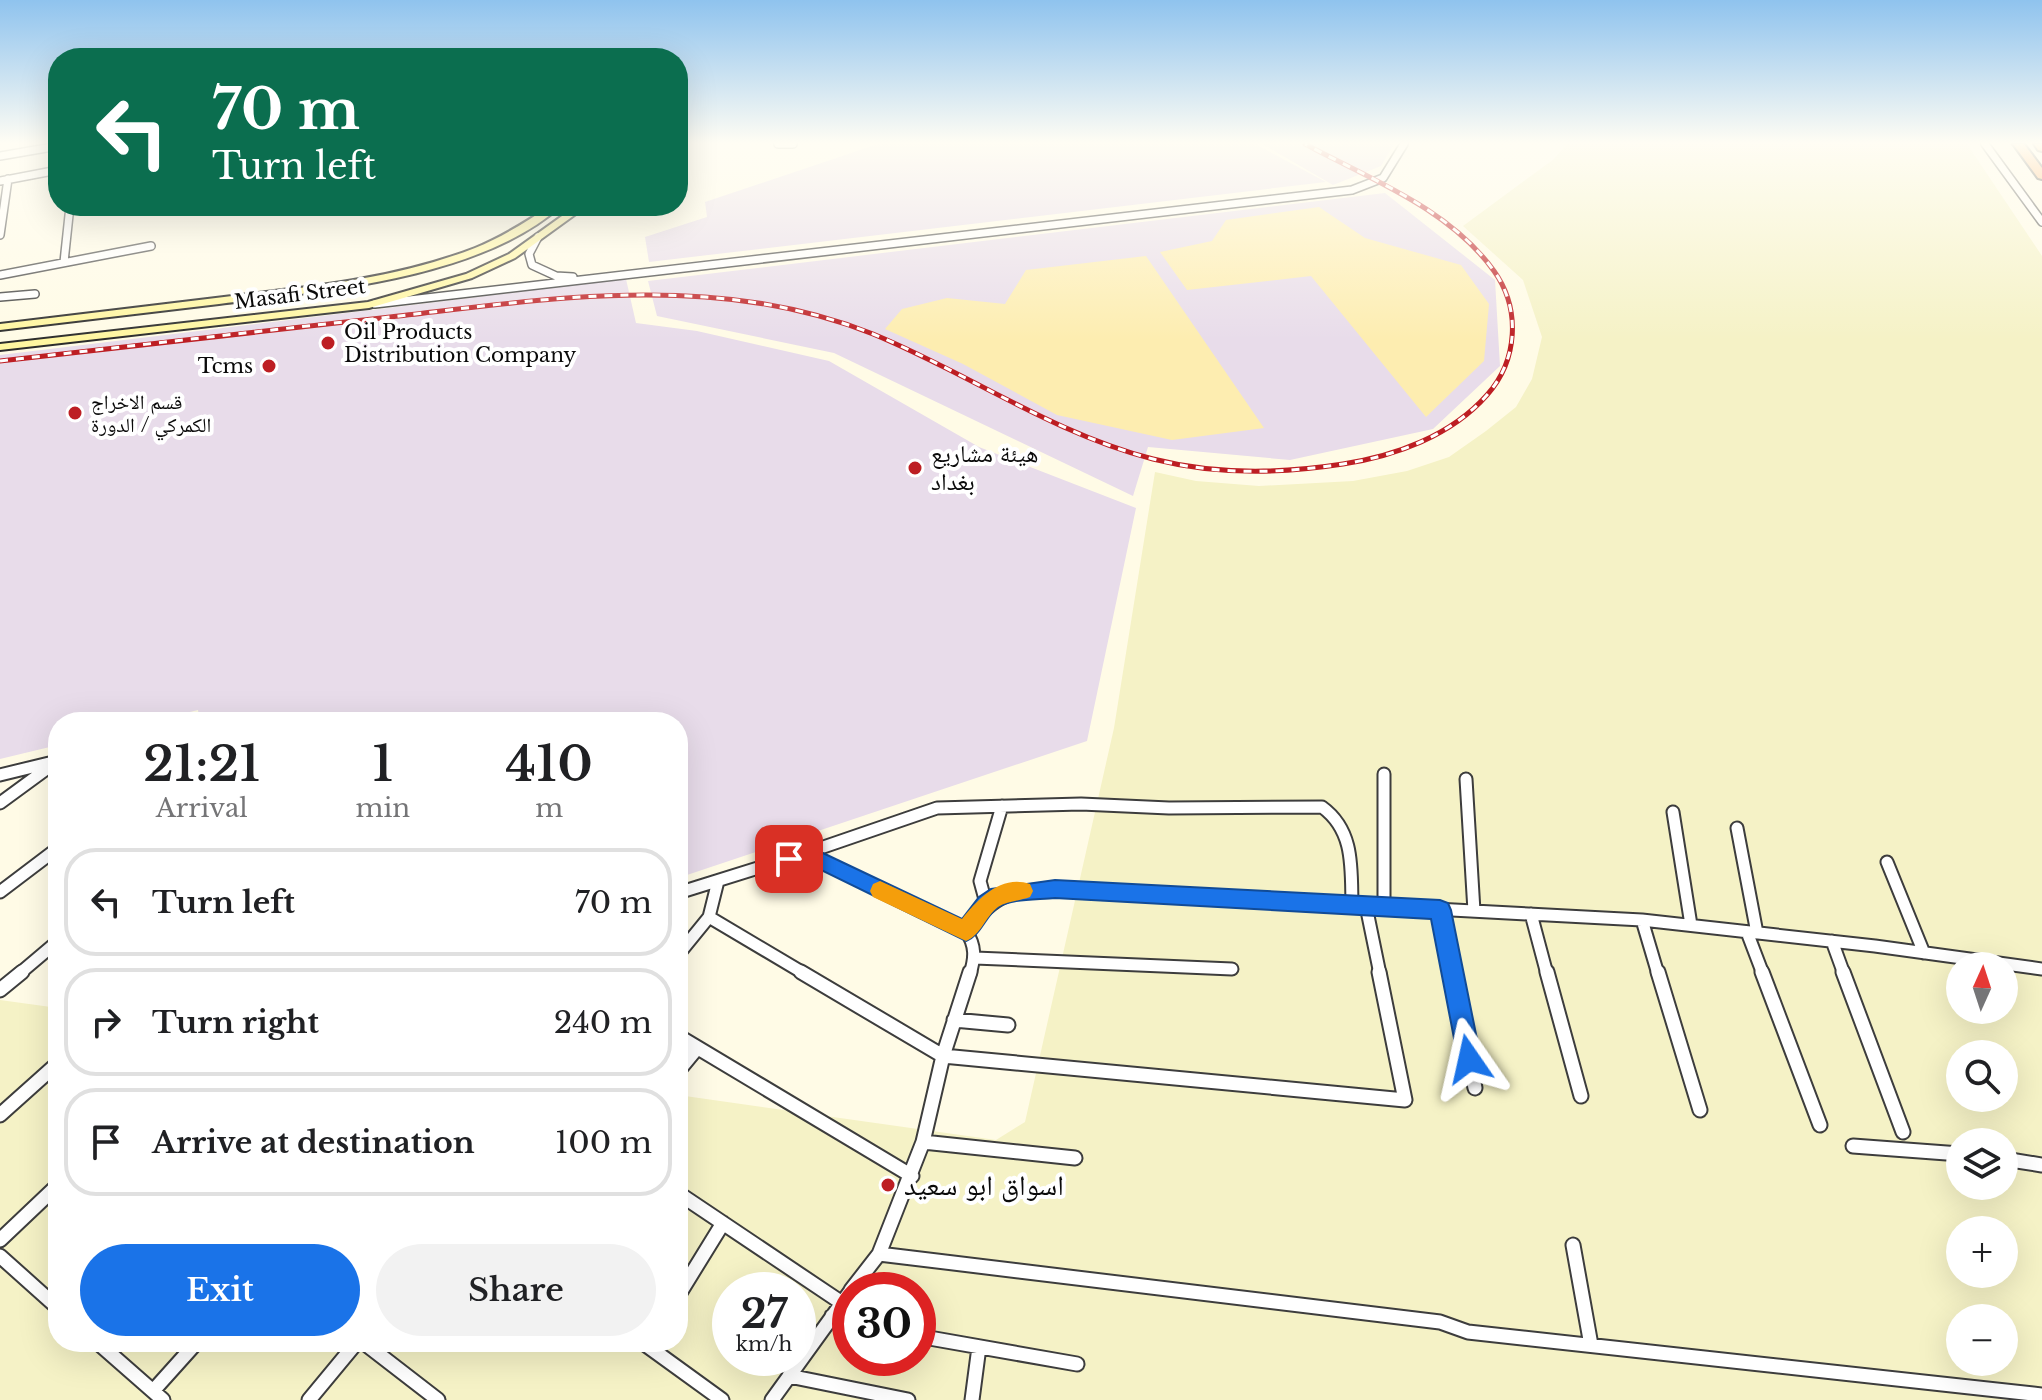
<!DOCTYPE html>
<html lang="en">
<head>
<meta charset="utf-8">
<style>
	:root { --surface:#fff; --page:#f2f2f2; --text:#202124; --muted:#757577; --line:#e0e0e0; --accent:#1a73e8 }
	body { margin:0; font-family:"Libre Baskerville","Noto Naskh Arabic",serif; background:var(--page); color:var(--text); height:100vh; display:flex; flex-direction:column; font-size:30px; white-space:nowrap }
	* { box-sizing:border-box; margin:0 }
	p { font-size:26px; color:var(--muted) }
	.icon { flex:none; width:44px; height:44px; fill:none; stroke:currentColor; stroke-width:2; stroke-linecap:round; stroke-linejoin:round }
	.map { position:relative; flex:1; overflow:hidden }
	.panel { position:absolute; left:48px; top:712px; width:640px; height:640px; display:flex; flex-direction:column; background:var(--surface); border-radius:32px; box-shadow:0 8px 32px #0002 }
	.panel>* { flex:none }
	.banner { position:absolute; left:48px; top:48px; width:640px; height:168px; border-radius:32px; box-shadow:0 8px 32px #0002; background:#0b6e4f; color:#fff; overflow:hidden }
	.needle { width:52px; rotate:3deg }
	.buttons { position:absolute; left:1946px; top:952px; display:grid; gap:16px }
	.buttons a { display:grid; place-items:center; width:72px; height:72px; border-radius:50%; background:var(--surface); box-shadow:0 8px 32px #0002; font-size:40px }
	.speed { position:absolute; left:712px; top:1272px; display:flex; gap:16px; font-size:40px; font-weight:700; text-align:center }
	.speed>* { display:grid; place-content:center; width:104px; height:104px; border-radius:50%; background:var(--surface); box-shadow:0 8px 32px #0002; line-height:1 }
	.speed small { font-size:20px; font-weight:400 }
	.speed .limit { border:12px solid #d22; background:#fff; color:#111 }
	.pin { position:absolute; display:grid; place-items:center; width:68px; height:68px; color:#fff; margin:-34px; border-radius:16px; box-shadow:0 4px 12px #0006 }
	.me { position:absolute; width:88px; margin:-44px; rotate:349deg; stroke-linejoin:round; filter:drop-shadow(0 0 6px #0008) }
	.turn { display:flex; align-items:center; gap:28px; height:168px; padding:0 32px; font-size:36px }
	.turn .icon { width:104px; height:104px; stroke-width:2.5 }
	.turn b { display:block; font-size:56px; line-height:68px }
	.eta { display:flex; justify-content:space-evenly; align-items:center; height:136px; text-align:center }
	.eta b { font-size:48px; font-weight:600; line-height:56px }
	.action { display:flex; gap:16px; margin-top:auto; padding:16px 32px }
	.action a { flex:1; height:92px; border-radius:48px; background:var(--accent); color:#fff; font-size:32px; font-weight:600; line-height:92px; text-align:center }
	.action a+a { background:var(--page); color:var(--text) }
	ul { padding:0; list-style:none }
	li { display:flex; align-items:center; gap:24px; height:108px; margin:0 16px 12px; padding:0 16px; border:4px solid var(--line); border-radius:32px }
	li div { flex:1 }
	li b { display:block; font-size:30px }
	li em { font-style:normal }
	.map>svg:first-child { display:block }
	.industrial { fill:#e8dcea }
	.farmland { fill:#f5f2c6; fill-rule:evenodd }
	.sand { fill:#fdedb0 }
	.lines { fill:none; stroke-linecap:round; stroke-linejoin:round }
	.street-far2-casing { stroke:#3d3d3d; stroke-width:10 }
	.street-far1-casing { stroke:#3d3d3d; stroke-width:15 }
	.street-casing { stroke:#3d3d3d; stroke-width:17 }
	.secondary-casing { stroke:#2c2c2c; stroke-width:4 }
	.highway-casing { stroke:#1b1b1b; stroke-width:4 }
	.street-far2 { stroke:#fff; stroke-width:7 }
	.street-far1 { stroke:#fff; stroke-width:11 }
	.street { stroke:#fff; stroke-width:13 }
	.secondary { fill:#fff6a1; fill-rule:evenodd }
	.highway { fill:#fa9d49; fill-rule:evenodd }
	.rail-casing { stroke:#bd1e23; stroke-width:5 }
	.rail { stroke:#fff; stroke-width:3; stroke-dasharray:8; stroke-linecap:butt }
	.route { fill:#1a73e8; stroke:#114b97; stroke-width:2 }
	.slow { fill:#f59e0b }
	.poi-dot { fill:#bd1e23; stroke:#fff; stroke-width:3 }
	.labels { text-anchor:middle; stroke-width:8; stroke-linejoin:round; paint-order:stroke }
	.far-street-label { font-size:20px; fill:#0a0a0a; stroke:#fff }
	.far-poi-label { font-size:20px; fill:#0a0a0a; stroke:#fff; text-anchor:start }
	.poi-label { font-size:24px; fill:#0a0a0a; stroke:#fff; text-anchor:start }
	.near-poi-label { font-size:28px; fill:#0a0a0a; stroke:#fff; text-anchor:start }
</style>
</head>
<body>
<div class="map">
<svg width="2042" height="1400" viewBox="0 0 2042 1400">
	<rect width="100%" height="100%" fill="#fffbe6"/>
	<path class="industrial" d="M878 144H1255L1326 182 649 262 645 237 707 217 705 202Z
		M1262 144H1394L1381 166 1333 185Z
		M1385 193 1495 280 1500 366 1433 429 1290 460 1148 447 1133 496 834 353 657 316 648 281Z
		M626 279 636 323 697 331 829 361 979 447 1136 508 1087 741 678 878V722H200L198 710 149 722H58V745L0 759V355Z"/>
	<path class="farmland" d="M1567 144H1967L2042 256V1400H0V1000L58 1008V1342H678V1095L996 1140 1025 1122 1114 728 1155 472 1196 481 1259 486 1353 481 1407 471 1449 457 1486 431 1516 407 1532 379 1542 337 1523 280 1463 226 1554 159ZM1960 966H2004V1010H1960ZM1960 1054H2004V1098H1960ZM1960 1142H2004V1186H1960ZM1960 1230H2004V1274H1960ZM730 1290H798V1358H730ZM850 1290H918V1358H850ZM1960 1318H2004V1362H1960Z"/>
	<path class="sand" d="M1319 207 1365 238 1461 265 1489 304 1484 361 1426 417 1311 276 1187 290 1160 252 1212 241 1226 220Z
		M1146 256 1264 428 1172 440 1057 415 963 364 885 329 902 309 947 298 1005 304 1026 270Z"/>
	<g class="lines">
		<defs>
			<path id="street-far2" d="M778 144H793
				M1985 144 2042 222
				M0 156 58 146
				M0 181 58 170
				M0 235 8 179
				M538 237 529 254 532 265 556 276 573 277
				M64 262 70 206
				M0 275 151 246
				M0 297 35 294
				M375 304 1352 190 1383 178 1404 144"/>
			<path id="street-far1" d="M1384 774V907
				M0 775 49 763
				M1466 779 1474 911
				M0 803 56 762
				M1673 812 1691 925
				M1737 828 1757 933
				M806 853 937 808 1081 804 1169 808 1322 807C1355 831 1351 869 1352 906
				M1887 862 1924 953
				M718 881 709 917 805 974
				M0 892 58 848
				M678 893 806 853 966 931C976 946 975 958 970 974
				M986 903 980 881 1002 806
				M1366 906 1380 974
				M1440 910 1453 974
				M1531 914 1547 974
				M1642 920 1658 974
				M966 931C996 894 1009 891 1055 889L1642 920 1875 946 2042 969
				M1747 932 1763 974
				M1832 941 1844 974
				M678 955 709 917
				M975 958 1232 969
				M19 974 58 941"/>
			<path id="street" d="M801 972 943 1056 1405 1100 1379 972
				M1452 972 1475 1088
				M1547 972 1581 1096
				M1658 972 1700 1110
				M1762 972 1820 1125
				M1843 972 1903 1132
				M0 990 22 972
				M954 1020 1008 1025
				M678 1036 912 1176
				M678 1071 697 1048
				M0 1115 58 1063
				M923 1142 1075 1158
				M1853 1146 1960 1154
				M2004 1159 2042 1165
				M678 1193 842 1303
				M0 1240 58 1185
				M1573 1245 1591 1345
				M879 1254 1440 1322 1468 1332 2042 1395
				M0 1256 58 1308
				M851 1290 879 1254 923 1142 943 1056 970 972
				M678 1296 723 1223
				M832 1316 850 1321
				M918 1336 1077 1364
				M97 1342 163 1400
				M363 1342 438 1400
				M642 1342 722 1400
				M789 1376 908 1400
				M153 1391 197 1342
				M309 1400 357 1342
				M772 1400 850 1292
				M972 1400 979 1347"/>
			<path id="secondary" d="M550 206H561C479 279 323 291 219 304 146 313 73 321 0 330V324C75 315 150 306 224 297 309 287 395 279 475 248 502 237 526 222 550 206Z
				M576 206H587L515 258 472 278 369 308 0 350V344L368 302 466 274 509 254Z"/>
			<path id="highway" d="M2013 144H2024L2042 168V179L2038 178Z
				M2034 144H2042V151L2038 150Z"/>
		</defs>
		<use href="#street-far2" class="street-far2-casing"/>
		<use href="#street-far1" class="street-far1-casing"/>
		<use href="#street" class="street-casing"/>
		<use href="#secondary" class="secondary-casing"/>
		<use href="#highway" class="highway-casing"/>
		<use href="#street-far2" class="street-far2"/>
		<use href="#street-far1" class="street-far1"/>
		<use href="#street" class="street"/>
		<use href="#secondary" class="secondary"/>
		<use href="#highway" class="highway"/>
		<defs>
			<path id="rail" d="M0 361C130 346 260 331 390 317 495 305 600 289 705 297 763 301 820 313 873 334 968 373 1052 433 1153 459 1216 475 1279 474 1343 464 1395 456 1451 436 1487 395 1518 360 1521 309 1494 271 1450 209 1370 179 1305 144"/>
		</defs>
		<use href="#rail" class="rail-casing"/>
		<use href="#rail" class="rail"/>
	</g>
	<linearGradient id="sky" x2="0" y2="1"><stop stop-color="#8fc3ee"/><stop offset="0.42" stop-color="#fffdf4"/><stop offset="1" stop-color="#fffdf4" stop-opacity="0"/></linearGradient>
	<rect width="2042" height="340" fill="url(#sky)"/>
	<path class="route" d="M806 845 962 919 979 897 991 889 1055 880 1440 900 1448 903 1451 910 1481 1059 1477 1066 1469 1070 1461 1066 1458 1059 1431 919 1055 898C1039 900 1010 898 997 908 985 917 981 935 966 941L805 862 789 867 782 865 779 859 782 852Z"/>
	<path class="slow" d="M880 881 962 919C978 899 1001 874 1030 884L1033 891 1030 897C1019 901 1007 901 998 907 985 917 981 935 966 941L873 897 870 891 873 884Z"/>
	<g class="poi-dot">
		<circle cx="328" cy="343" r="8"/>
		<circle cx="269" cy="366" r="8"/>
		<circle cx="75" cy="413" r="8"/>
		<circle cx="915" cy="468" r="8"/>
		<circle cx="888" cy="1185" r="8"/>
	</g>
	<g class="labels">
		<g class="far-street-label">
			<text transform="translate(300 294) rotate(-7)" y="7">Masafi Street</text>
		</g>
		<g class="far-poi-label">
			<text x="344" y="339">Oil Products<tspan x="344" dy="23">Distribution Company</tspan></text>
			<text x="253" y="373" text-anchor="end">Tcms</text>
			<text x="91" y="409">قسم الاخراج<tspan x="91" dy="23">الكمركي / الدورة</tspan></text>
		</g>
		<g class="poi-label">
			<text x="931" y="462">هيئة مشاريع<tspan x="931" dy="28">بغداد</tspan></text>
		</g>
		<g class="near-poi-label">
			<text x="904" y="1195">اسواق ابو سعيد</text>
		</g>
	</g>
</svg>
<div class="buttons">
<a><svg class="needle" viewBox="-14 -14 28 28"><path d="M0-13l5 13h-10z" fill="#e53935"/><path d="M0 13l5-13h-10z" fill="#757577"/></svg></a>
<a><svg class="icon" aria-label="search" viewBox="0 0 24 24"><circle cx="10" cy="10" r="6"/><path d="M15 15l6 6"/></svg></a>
<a><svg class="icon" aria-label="layers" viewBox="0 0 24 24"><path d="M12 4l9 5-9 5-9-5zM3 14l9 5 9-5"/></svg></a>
<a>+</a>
<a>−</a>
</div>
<div class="speed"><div>27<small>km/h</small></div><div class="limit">30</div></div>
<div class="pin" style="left:789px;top:859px;background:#d93025"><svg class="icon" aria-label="arrive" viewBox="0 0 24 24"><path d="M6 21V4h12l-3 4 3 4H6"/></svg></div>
<svg class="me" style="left:1469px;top:1059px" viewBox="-20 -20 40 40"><path d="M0-17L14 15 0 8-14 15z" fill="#1a73e8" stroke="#fff" stroke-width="4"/></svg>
<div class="banner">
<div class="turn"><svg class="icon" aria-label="left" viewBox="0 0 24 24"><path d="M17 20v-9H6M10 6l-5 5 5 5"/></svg><div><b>70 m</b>Turn left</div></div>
</div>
<section class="panel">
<div class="eta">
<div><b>21:21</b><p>Arrival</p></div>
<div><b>1</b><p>min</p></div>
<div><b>410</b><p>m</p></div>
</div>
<ul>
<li><svg class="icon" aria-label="left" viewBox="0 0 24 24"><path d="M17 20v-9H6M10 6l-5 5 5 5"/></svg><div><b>Turn left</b></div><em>70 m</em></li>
<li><svg class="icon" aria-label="right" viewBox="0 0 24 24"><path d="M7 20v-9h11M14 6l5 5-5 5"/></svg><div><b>Turn right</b></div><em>240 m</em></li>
<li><svg class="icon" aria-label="arrive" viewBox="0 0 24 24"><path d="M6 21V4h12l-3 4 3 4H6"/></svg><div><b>Arrive at destination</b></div><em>100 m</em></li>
</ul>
<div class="action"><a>Exit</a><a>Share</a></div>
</section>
</div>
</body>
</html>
